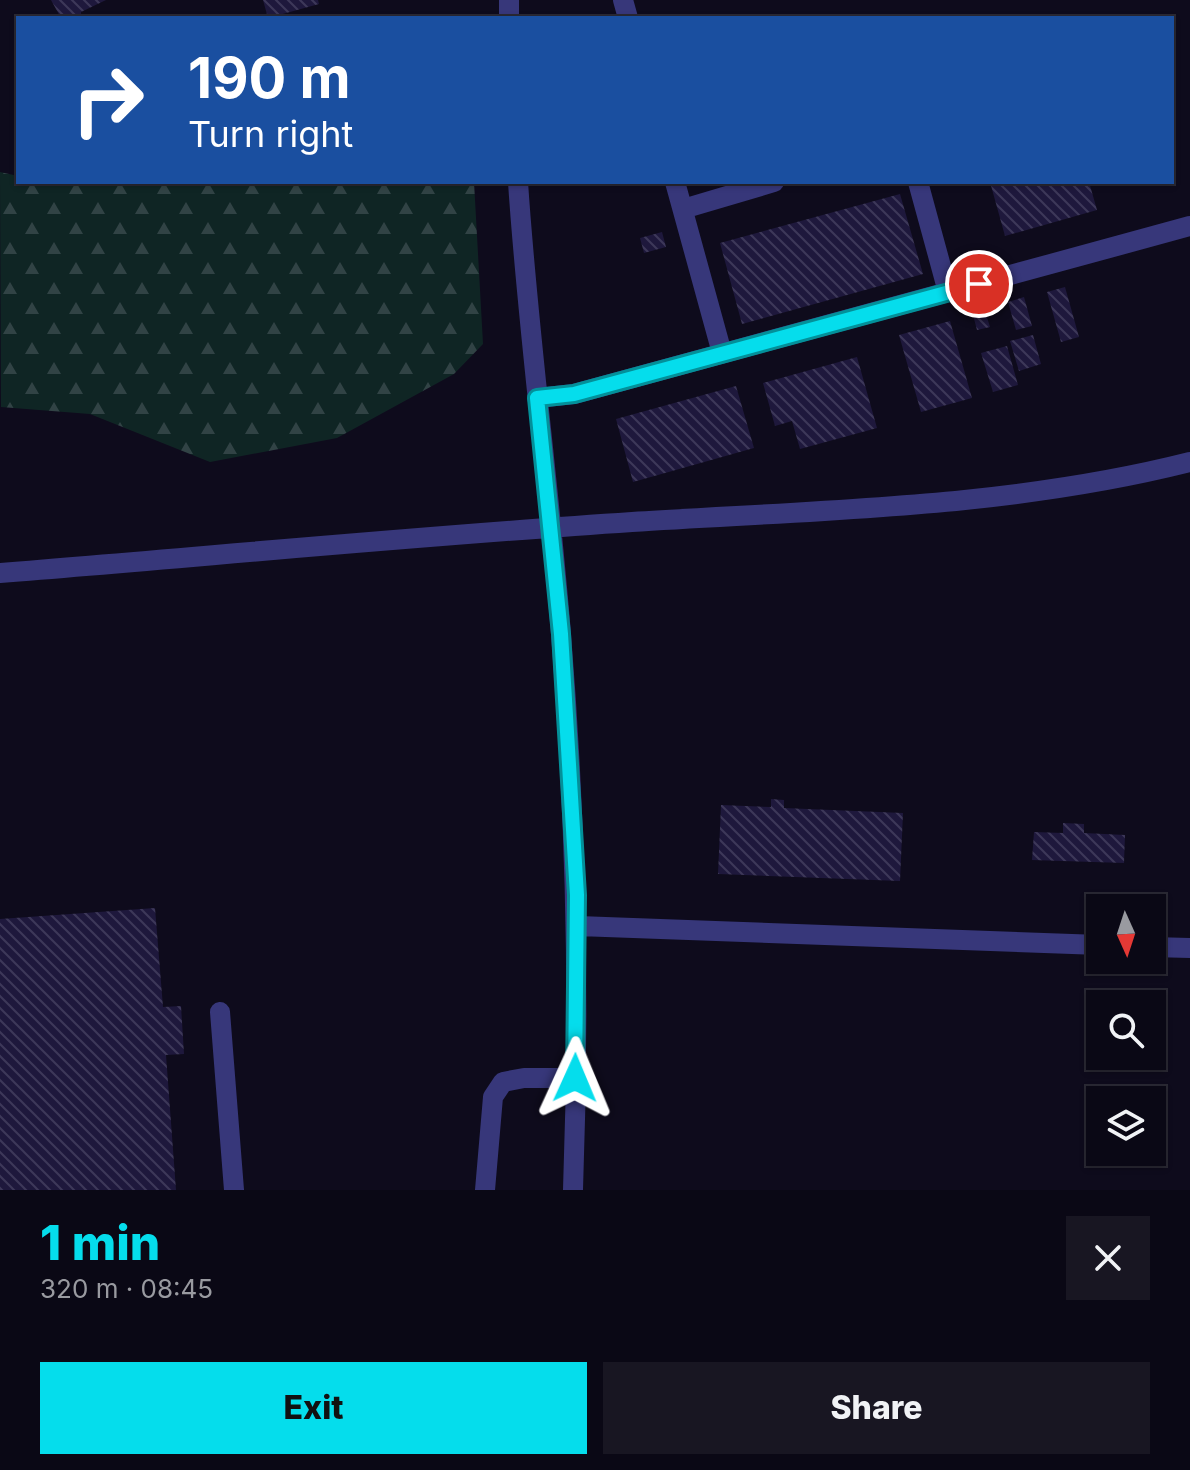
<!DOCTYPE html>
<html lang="en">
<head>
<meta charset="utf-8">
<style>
	:root { --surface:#0a0815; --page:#181622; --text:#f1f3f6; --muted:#999aa0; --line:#2a2934; --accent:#05ddec }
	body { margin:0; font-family:Inter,sans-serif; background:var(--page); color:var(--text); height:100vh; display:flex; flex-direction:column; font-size:30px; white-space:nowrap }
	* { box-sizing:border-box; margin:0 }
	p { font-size:26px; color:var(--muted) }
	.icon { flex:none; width:44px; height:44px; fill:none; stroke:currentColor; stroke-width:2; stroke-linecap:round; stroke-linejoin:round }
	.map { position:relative; height:1190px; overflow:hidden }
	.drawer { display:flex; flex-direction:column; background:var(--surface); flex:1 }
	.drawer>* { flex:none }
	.guide { position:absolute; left:16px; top:16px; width:1158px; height:168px; border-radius:0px; box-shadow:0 2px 6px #0004,0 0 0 2px var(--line); background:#1a4fa0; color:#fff; overflow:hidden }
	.needle { width:52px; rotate:177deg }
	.tools { position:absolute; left:1086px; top:894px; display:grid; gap:16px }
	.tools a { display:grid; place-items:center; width:80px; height:80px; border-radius:0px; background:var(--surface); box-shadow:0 2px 6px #0004,0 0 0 2px var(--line); font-size:40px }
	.pin { position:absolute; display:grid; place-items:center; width:68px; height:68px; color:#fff; margin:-34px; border:4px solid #fff; border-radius:50%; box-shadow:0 2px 8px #0007 }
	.me { position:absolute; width:88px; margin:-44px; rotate:1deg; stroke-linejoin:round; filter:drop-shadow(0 0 6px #0008) }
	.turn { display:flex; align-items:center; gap:28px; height:168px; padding:0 40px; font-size:36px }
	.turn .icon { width:104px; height:104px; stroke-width:2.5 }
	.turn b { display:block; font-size:56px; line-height:68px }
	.round { display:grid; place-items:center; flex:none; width:84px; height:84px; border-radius:0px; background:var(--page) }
	.head { display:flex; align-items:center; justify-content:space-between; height:136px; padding:0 40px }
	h1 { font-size:48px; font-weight:800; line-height:60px; color:var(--accent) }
	.cta { display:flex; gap:16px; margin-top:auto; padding:16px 40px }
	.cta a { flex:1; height:92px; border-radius:0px; background:var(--accent); color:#111; font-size:32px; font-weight:800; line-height:92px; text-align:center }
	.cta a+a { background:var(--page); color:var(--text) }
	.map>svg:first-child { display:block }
	.forest { fill:url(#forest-firs) }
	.building { fill:url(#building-back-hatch) }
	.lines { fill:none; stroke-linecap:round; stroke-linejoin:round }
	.minor { stroke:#37377a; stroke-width:20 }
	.route-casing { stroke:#039099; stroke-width:20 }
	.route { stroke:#05ddec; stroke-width:14 }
</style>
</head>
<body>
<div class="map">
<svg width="1190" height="1190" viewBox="0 0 1190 1190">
	<defs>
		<pattern id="forest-firs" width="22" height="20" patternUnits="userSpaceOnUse" patternTransform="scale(2)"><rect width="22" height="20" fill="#0f2524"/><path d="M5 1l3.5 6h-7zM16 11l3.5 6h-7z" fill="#314345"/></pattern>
		<pattern id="building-back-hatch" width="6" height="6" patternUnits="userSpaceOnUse" patternTransform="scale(2)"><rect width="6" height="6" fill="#1e183c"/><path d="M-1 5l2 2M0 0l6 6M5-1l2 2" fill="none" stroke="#3d3859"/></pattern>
	</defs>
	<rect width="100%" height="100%" fill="#0e0b1c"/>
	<path class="forest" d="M0 172 18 176V182H474L483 344 454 374 337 438 210 462 90 414 1 407Z"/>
	<path class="building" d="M51 0H106L81 12V18H61Z
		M263 0H318L319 4 268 18Z
		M990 182H1089L1097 210 1005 236Z
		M900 194 923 274 742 324 720 243Z
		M662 232 666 247 644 253 640 238Z
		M1065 287 1079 337 1061 342 1047 292Z
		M1024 297 1032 326 1016 330 1008 302Z
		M985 311 990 327 977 330 973 315Z
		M950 321 972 398 921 412 899 335Z
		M1033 335 1041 364 1019 371 1010 341Z
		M1007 346 1018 385 993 392 981 353Z
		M857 357 877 428 800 449 792 421 775 426 763 383Z
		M736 386 754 448 633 482 616 419Z
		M771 799 784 800V808L903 813 900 881 718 874 721 805 771 807Z
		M1063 823 1084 824V833L1125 835 1124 863 1032 860 1034 832 1063 833Z
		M155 908 163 1007 181 1006 184 1054 166 1055 176 1190H0V919Z"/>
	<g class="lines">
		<path class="minor" d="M509 0V18
			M623 0 628 18
			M518 182C528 333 549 483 561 634 576 819 580 1004 573 1190
			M675 182 722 353
			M918 182 948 292
			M683 209 774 182
			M537 398 574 394 1190 226
			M0 573C211 556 421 536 632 522 819 510 1008 508 1190 462
			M578 926 1100 945
			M1152 947 1190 948
			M220 1012 234 1190
			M485 1190 493 1097 503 1082 524 1078H575"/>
	</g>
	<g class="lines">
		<defs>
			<path id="route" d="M575 1078 577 895 561 634 537 398 574 394 979 284"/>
		</defs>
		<use href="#route" class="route-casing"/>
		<use href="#route" class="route"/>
	</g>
</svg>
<div class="tools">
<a><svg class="needle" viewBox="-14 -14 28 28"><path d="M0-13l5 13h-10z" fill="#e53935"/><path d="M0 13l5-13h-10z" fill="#999aa0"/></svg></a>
<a><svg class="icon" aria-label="search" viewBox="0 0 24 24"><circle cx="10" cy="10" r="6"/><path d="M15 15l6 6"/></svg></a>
<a><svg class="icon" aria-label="layers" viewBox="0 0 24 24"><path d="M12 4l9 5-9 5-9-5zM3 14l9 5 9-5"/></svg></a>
</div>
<div class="pin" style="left:979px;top:284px;background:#d93025"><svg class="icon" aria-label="arrive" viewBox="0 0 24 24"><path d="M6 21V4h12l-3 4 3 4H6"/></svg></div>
<svg class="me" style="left:575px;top:1078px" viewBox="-20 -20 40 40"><path d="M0-17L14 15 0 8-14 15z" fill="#05ddec" stroke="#fff" stroke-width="4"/></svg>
<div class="guide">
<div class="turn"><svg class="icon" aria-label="right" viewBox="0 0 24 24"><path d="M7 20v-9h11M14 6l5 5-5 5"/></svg><div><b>190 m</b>Turn right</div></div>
</div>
</div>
<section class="drawer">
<div class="head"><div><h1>1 min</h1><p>320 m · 08:45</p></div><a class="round"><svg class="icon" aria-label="close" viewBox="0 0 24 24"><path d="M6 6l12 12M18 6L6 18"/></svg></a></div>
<div class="cta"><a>Exit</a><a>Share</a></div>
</section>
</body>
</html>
